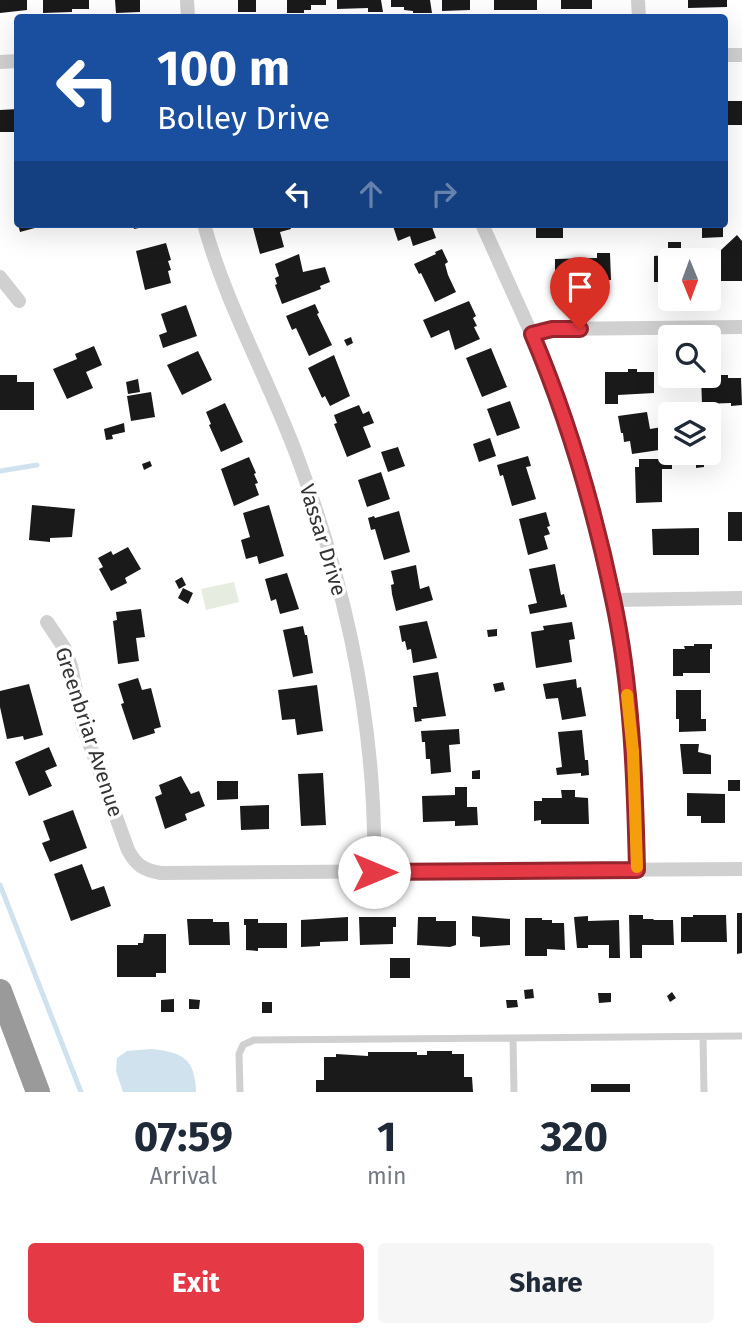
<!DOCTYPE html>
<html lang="en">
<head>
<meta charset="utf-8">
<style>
	:root { --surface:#fff; --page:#f6f6f7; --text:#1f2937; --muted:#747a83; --accent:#e63946 }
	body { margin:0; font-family:"Fira Sans",sans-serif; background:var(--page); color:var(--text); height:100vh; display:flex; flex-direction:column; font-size:26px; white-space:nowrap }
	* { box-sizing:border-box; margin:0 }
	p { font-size:23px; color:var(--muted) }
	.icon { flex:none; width:38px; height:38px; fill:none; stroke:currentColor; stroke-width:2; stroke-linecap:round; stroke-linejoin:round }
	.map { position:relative; height:1092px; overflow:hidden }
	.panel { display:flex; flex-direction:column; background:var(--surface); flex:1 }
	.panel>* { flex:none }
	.hud { position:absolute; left:14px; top:14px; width:714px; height:214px; border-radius:7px; box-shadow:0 7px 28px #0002; background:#1a4fa0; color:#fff; overflow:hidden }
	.needle { width:46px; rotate:179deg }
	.controls { position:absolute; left:658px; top:248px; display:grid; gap:14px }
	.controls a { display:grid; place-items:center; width:63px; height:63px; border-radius:7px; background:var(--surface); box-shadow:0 7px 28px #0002; font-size:35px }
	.pin { position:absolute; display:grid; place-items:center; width:60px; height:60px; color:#fff; margin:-72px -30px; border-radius:50% 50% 50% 0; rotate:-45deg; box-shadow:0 0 7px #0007 }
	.pin .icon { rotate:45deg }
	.me { position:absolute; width:77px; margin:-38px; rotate:90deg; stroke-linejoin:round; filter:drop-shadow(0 0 5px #0008) }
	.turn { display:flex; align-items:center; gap:24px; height:147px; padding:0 28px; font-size:32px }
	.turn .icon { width:91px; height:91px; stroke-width:2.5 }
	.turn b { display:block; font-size:49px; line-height:60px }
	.lanes { display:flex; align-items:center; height:66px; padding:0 28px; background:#0003; justify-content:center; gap:35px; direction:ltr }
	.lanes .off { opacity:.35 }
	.eta { display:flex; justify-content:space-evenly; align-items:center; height:119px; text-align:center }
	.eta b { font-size:42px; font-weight:700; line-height:49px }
	.primary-button { display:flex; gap:14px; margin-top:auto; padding:14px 28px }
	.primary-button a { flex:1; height:80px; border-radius:7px; background:var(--accent); color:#fff; font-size:28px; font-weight:700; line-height:80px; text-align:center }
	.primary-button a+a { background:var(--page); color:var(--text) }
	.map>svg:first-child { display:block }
	.green { fill:#e6ecdf }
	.water { fill:#cfe2ee }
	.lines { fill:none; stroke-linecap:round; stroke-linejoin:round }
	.stream { stroke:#cfe2ee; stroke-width:5 }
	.building { fill:#1a1a1a }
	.lane { stroke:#d0d0d0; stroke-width:7 }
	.street { stroke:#d0d0d0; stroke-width:14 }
	.highway { stroke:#9a9a9a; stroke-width:24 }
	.route-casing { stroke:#96252e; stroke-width:18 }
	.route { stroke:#e63946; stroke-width:12 }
	.slow { stroke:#f59e0b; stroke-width:12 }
	.labels { text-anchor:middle; stroke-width:7; stroke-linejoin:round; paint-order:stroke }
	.street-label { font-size:21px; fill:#333; stroke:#fff }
</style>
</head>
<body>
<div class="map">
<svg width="742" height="1092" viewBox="0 0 742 1092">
	<rect width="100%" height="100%" fill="#fff"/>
	<path class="green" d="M234 582 239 602 206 610 201 589Z"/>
	<path class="water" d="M151 1049C182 1052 195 1058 196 1092H123L116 1071 117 1058 127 1051Z"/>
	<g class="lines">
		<path class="stream" d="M0 471 37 465
			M0 885 81 1092"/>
	</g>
	<path class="building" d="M0 0H27V10L0 13Z
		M43 0H89V9H72V12L43 13Z
		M115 0H140V12L116 13Z
		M238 0H256V12H238Z
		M287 0H326V5H311V10H304V13H287Z
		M337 0H381L383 12H368V8L337 9Z
		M391 0H430L432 13H413V11L404 10V7H391Z
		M442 0H470V10L442 11Z
		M494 0H537V10H494Z
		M561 0H592V9H561Z
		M688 0H727V7L688 8Z
		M725 101H742V125H725Z
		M18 109V132H0V110Z
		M18 224H46V225L20 232Z
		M133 224H153V225L134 229Z
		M252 224H289L291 229 280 232 284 247 260 254Z
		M399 224H431L436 238 413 246 410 236 398 241 393 226Z
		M536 224H563V238H536Z
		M702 224H723V237L702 238Z
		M737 235 742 241V281H717L716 255H721V250Z
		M668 242H681V256L695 255V261H670V282H654V256L668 255Z
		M166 243 171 260 168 261 171 270 168 271 171 283 145 290 136 251Z
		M442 249 448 262 445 264 448 275 456 292 435 302 421 273 419 274 414 264 436 254 435 252Z
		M597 253H610L611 280H595V284H567V280H555V259L597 258Z
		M299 254 303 272 325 267 330 282 320 286 321 289 282 304 275 285 277 284 275 278 279 276 275 264Z
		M469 301 476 316 473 318 477 326 474 327 480 339 455 350 449 330 431 338 423 320Z
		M315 304 319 313 317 314 332 345 309 356 296 328 292 330 286 316Z
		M186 305 197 336 163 348 159 335 167 332 161 314Z
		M351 337 353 343 347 346 344 340Z
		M94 346 102 365 86 372 93 388 67 399 53 369 77 359 75 354Z
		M491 348 507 387 482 397 466 358Z
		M198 351 212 380 182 395 167 365Z
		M334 355 350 396 330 406 325 396 322 398 308 368Z
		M628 369H637V372H654V393L618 395V404H605V372H628Z
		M709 372H719V375H728V378H741L742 405 731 406V403L702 404 701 376H709Z
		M0 375H17V382H34V410H0Z
		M138 379 140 392 128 394 126 382Z
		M151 392 155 417 131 421 127 396Z
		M510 401 520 428 497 436 487 409Z
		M225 403 243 442 221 452 209 425 211 424 206 412Z
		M359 405 363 414 369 411 374 423 363 427 371 447 347 457 334 424 337 423 334 415Z
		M647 412 650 429 662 427 666 449 632 454 630 441 624 442 623 433H621L618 416Z
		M124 423 125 432 112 435 113 439 106 440 104 429Z
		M490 438 496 456 479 462 473 444Z
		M398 447 405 466 388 472 381 452Z
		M528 456 531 466 526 467 536 499 512 506 503 475 500 476 497 465Z
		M249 457 256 473 254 474 258 483 255 484 259 495 234 506 221 469Z
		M696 457H704V467L696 468Z
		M639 459H672V469H662V502L636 503 635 467H639Z
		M150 461 152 466 144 470 142 464Z
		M381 472 390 499 367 507 358 480Z
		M32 505 75 509 72 537 50 538V542L29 540Z
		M269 505 284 556 259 564 257 556 246 559 241 540 250 537 243 513Z
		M399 511 410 552 384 560 375 529 371 530 368 518 374 516 375 518Z
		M546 512 550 526 547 527 550 534 544 536 548 549 528 555 519 519Z
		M728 512H742V541H728Z
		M699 528V555H653L652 529Z
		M128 547 141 569 125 578 127 583 111 591 99 569 103 567 98 558 111 551 113 555Z
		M555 564 561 595 564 594 567 607 530 614 528 605 537 603 529 569Z
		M416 565 420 589 429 586 433 600 396 611 392 594 391 585 394 584 391 571Z
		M287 573 299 609 280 614 276 599 271 601 265 579Z
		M182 577 186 585 179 589 175 581Z
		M183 588 193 593 188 604 178 598Z
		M141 609 145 637 136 638 139 661 118 664 113 621 117 620 116 612Z
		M427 621 437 658 413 663 411 649 407 650 405 641 402 642 399 626Z
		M572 622 575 639 569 640 572 662 536 668 531 632 544 630 543 626Z
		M303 626 305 635H307L313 673 293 677 283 630Z
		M497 629V636L488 637 487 630Z
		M694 644H712V649H710V673H683V676H673V649H685L684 646H694Z
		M438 672 446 716 421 719 422 721 415 722 413 707H417L413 676Z
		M138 678 142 690 151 688 161 727 154 729 155 733 133 740 121 704 124 703 118 684Z
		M576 679 577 688 581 687 586 716 562 720 558 698 546 699 543 684Z
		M503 682 505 690 495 692 493 684Z
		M29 684 43 735 24 740 23 736 7 739 0 707V691Z
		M317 685 323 731 297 735 295 719 282 720 278 690Z
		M676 690H701V719H706V731L679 732V719H676Z
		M459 729 460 744 449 745 451 772 431 774 430 759H426L425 742H422L421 731Z
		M582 730 585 760H588L589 775 581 776V773L557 775 556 768 562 767 558 732Z
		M680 744H699L698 752 711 755V774H683Z
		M49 747 57 766 45 771 52 786 29 796 15 762Z
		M480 770V779H472V771Z
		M323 773 326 825 301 826 298 774Z
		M181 776 191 794 199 791 205 806 185 814 187 820 165 829 155 797 162 794 159 785Z
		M728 780H740V791H728Z
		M217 781H238V799L217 800Z
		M455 787H467V807H477L478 825 455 826V821L423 822 422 796 455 795Z
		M561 790H575V797L588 798 589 824H541V820L534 821V801H542V798H562Z
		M687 793 725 794V823H701V816H687Z
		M269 805V829L241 830 240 806Z
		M73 810 87 848 50 862 42 843 50 840 43 821Z
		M82 864 92 890 104 886 111 906 71 921 54 874Z
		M737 913H742V953L737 954Z
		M629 915H643V919H653L654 920H673L674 945H642V958H630Z
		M693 915H726L727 942H681V917H693Z
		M472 916 510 919V945L480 947V937L472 936Z
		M588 916V921L619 920 620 958H609V945H588V948H577L574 917Z
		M348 917V941L320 942V946L301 947V920Z
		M359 917H396V927H393V944L360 945Z
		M418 917H436V921H456V945L450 947 417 945Z
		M525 918H542V920H552V923H564L565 950 547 949V956H525Z
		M187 919H213V922H229L230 945H189Z
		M244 919H258V923H287V948H258V951L246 950V925H244Z
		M144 934H166V973H156V977H117V945H138V943H143Z
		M390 958H410V978H390Z
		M533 989 534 998 525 999 524 990Z
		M672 992 676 998 670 1002 667 996Z
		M598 993H611V1002L599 1003Z
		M174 999V1012H161V1000Z
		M189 999 200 1000 199 1009H189Z
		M506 1000H517L518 1007 507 1008Z
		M262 1002H272V1013H262Z
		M427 1051H452V1054H464V1077H472L473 1092H316V1080H324V1057H336V1054L368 1056V1052H417V1055H427Z
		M591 1084H630V1092H591Z"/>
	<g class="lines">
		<path class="lane" d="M703 1037 704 1092
			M513 1038 514 1092
			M240 1092 239 1054 243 1045 254 1040 742 1036"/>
		<path class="street" d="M187 0 188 18
			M638 0 639 18
			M724 55H742
			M0 62 18 61
			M204 224C226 305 268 378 297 456 347 589 377 730 374 872
			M482 224 541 355 584 478 614 600 626 681 633 752 637 870
			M0 277 19 301
			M532 334 553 329 742 327
			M614 600 742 598
			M47 622 65 649 71 666 83 726 128 850C136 865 143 870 161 873L742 869"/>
		<path class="highway" d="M0 991 38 1092"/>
	</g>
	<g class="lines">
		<defs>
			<path id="route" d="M374 872 637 870C635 780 632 687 613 599 594 508 568 419 532 334L552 329H580"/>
		</defs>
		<use href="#route" class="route-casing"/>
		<use href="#route" class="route"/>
		<path class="slow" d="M627 695 633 752 637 867"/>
	</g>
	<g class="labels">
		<g class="street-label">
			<text transform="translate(323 540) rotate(73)" y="7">Vassar Drive</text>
			<text transform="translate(89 732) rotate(72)" y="7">Greenbriar Avenue</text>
		</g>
	</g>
</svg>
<div class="controls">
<a><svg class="needle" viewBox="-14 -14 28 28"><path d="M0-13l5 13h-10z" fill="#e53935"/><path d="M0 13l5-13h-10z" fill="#747a83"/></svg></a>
<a><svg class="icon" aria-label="search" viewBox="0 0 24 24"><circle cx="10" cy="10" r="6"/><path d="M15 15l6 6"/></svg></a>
<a><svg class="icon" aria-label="layers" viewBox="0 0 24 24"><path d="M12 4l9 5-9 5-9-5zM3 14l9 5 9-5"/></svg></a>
</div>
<div class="pin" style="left:580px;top:329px;background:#d93025"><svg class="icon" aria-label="arrive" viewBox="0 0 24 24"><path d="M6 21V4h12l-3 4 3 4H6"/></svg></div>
<svg class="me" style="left:374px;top:872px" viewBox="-20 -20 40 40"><circle r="19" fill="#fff"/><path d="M0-13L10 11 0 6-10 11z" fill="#e63946"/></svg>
<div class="hud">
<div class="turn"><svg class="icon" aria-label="left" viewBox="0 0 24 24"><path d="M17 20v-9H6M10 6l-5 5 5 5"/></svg><div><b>100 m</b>Bolley Drive</div></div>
<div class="lanes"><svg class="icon" aria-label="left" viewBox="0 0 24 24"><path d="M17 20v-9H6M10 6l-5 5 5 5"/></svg><svg class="icon off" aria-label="ahead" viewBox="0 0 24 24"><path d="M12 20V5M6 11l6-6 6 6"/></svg><svg class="icon off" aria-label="right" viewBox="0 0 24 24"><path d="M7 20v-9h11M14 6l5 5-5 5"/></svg></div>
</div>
</div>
<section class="panel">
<div class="eta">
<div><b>07:59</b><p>Arrival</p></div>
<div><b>1</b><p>min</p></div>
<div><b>320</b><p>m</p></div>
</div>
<div class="primary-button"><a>Exit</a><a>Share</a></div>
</section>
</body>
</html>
